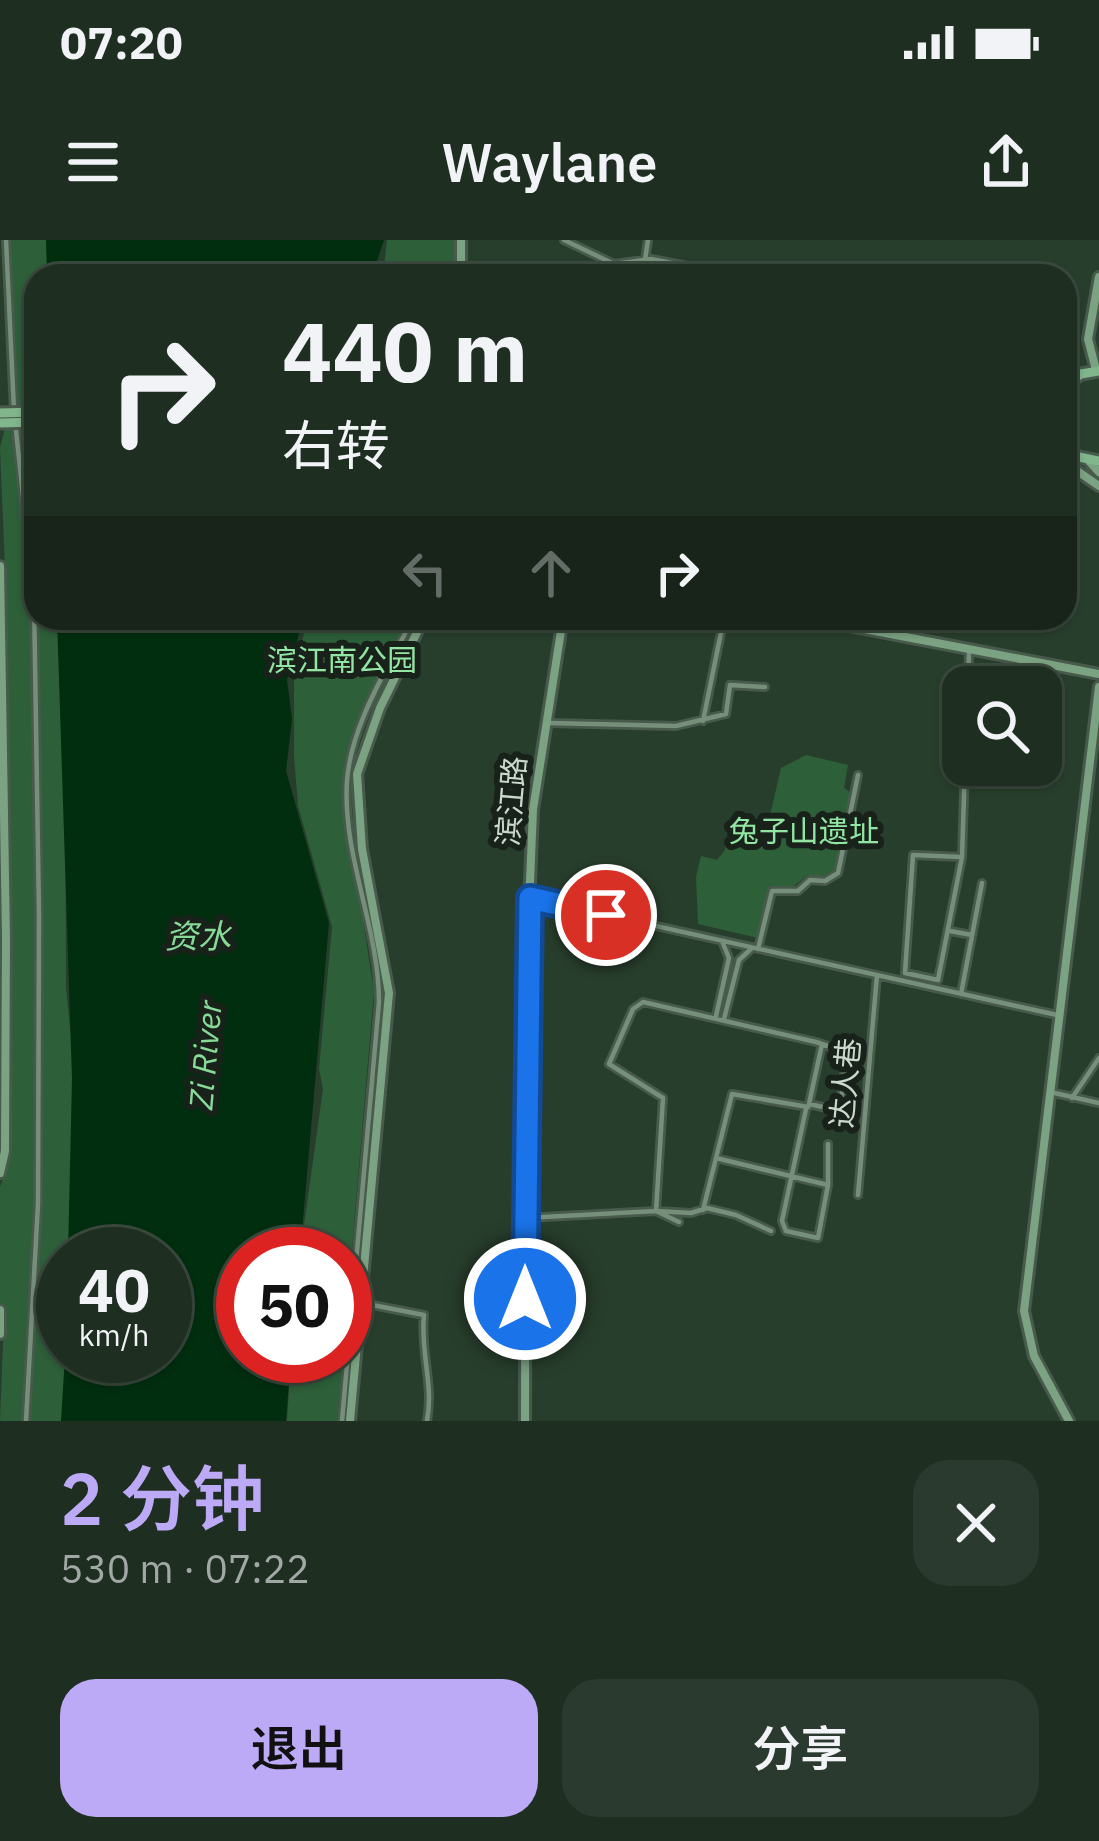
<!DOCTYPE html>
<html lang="zh">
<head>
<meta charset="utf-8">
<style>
	:root { --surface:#1e2e21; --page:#2b3a2e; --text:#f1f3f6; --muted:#a1a8a5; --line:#3c4a3f; --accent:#bcaaf6 }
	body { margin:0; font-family:"IBM Plex Sans","Noto Sans SC",sans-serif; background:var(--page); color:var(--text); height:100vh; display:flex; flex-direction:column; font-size:45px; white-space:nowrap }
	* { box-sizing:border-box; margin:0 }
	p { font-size:39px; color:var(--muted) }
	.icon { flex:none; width:66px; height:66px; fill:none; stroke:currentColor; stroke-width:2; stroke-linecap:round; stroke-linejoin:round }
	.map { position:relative; height:1181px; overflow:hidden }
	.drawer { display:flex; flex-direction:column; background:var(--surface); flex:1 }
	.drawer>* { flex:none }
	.banner { position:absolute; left:24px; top:24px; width:1053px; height:366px; border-radius:36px; box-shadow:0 3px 9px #0004,0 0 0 3px var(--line); background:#1e2e21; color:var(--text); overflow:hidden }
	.fabs { position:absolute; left:942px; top:426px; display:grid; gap:24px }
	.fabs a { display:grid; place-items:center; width:120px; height:120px; border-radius:24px; background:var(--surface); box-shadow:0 3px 9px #0004,0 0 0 3px var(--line); font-size:60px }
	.speed { position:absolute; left:36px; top:987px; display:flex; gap:24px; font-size:60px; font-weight:700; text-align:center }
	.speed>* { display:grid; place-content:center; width:156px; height:156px; border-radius:50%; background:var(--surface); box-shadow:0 3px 9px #0004,0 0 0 3px var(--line); line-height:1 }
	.speed small { font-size:30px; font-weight:400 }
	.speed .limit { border:18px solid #d22; background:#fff; color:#111 }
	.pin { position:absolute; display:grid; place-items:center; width:102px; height:102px; color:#fff; margin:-51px; border:6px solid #fff; border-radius:50%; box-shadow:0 3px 12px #0007 }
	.me { position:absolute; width:132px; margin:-66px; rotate:0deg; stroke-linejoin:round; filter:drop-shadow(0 0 9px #0008) }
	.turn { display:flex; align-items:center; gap:42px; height:252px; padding:0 60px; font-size:54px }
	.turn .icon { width:156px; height:156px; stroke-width:2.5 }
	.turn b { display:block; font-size:84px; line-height:102px }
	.lanes { display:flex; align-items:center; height:114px; padding:0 60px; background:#0003; justify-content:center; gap:60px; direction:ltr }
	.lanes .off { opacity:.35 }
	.round { display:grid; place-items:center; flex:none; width:126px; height:126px; border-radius:36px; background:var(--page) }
	.summary { display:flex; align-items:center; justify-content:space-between; height:204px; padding:0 60px }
	h1 { font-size:72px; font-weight:600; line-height:90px; color:var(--accent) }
	.cta { display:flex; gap:24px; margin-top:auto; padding:24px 60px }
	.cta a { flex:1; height:138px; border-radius:36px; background:var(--accent); color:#111; font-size:48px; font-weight:600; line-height:138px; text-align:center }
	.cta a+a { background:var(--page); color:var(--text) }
	.status { display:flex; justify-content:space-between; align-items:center; height:84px; padding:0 60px; background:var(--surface); direction:ltr }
	.status svg { height:33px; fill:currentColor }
	header { display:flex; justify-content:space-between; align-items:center; height:156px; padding:0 60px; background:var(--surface); font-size:54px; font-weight:600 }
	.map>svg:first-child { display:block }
	.green { fill:#2d5f39 }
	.water { fill:#002e0f }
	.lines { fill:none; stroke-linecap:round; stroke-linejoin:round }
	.street-casing { stroke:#475a4c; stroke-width:10 }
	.secondary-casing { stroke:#475a4c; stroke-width:14 }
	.primary-casing { stroke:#475a4c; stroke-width:15 }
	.street { stroke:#768f7a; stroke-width:4.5 }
	.secondary { stroke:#7ba282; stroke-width:8 }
	.primary { stroke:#81b58b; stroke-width:9 }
	.primary-bridge-casing { stroke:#475a4c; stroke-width:15; stroke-linecap:butt }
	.primary-bridge { stroke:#81b58b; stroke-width:9 }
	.route-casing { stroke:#114b97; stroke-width:30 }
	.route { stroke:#1a73e8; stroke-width:21 }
	.labels { text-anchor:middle; stroke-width:12; stroke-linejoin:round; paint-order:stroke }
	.park-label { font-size:30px; fill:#92e5a2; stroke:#18221a }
	.street-label { font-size:30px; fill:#cbd9cd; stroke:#18221a }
	.water-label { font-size:33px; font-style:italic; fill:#88da98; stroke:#18221a }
</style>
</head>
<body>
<div class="status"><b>07:20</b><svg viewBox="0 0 49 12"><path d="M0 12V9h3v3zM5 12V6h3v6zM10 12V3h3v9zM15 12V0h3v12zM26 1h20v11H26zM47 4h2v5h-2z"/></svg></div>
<header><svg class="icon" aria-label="menu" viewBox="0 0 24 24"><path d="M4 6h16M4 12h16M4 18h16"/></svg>Waylane<svg class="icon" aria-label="share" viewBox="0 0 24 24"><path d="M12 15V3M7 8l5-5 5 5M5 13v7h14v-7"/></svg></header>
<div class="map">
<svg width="1099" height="1181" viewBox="0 0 1099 1181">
	<rect width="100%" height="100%" fill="#283e2c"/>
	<path class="green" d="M5 0H51L53 36H36V378H59L65 486 66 747 76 849 71 1014H63V1116H72L61 1181H0L4 1078 0 1061V947L9 921 8 400 0 208 11 163Z
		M387 0H455L454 36H383Z
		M307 378H410C379 441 347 492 345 563L374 751 345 1090V1014H300L323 849 319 829 332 687 298 566 294 516V442Z
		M806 515 848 525 844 548 850 552 834 630 822 637 808 635 790 649 771 646 758 698 698 684 696 637 701 616 717 620 725 610 730 587 766 593 781 528Z
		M291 1116H343L337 1181H287Z"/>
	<path class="water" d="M46 0H384L372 36H47Z
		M57 378H303L287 440 292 479 286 531 329 683 300 1014H243V1116H291L286 1181H61L65 1116H165V1014H68L72 839Z"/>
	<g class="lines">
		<defs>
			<path id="street" d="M6 0 14 170
				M564 0 614 24 651 19 739 36
				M645 20 648 0
				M15 181 34 359 39 674 38 964 26 1181
				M968 447 969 411
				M703 481 724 378
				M550 483 676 486 726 474 730 445 765 447
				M913 615 962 617 938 740 905 733Z
				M962 617 965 525
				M530 658 1057 775
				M950 691 972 695
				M758 709 772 651H798L810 640 825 641 838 633 858 535
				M961 754 982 643
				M716 776 729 718 722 701
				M724 779 739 720 752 708
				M1050 852 1099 863
				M1072 858 1099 818
				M806 869 782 981 786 991 818 998 828 945
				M716 918 828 945V904
				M858 955 877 735
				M703 970 732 854 808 867
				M525 978 656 971 691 973 707 968 736 975 771 991
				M679 982 656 971 663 858 609 824 633 769 643 762 816 802 843 811 846 820 841 860 827 868 809 864 822 804
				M362 1063 424 1075C420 1112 434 1145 427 1181
				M342 1181 379 762C379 688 342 615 347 541 351 484 388 428 413 378"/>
			<path id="secondary" d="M461 36V0
				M1065 127 1081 134
				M1096 130 1088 99 1099 37
				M1089 221 1099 232
				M1070 226 1099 246
				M0 326 6 698 5 911 0 933
				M807 378 1099 434
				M0 1070V1094
				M350 1181 389 753 362 609 357 534 380 468 424 378
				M525 1181 526 738 533 570 563 378
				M1069 1181 1034 1116 1024 1071 1099 447"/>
			<path id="primary" d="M1065 146 1081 134 1099 131
				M1065 207 1079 217 1099 221"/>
		</defs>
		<use href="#street" class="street-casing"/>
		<use href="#secondary" class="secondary-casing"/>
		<use href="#primary" class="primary-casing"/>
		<use href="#street" class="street"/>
		<use href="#secondary" class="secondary"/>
		<use href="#primary" class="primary"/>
		<defs>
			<path id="primary-bridge" d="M0 173 36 172
				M0 183 36 182"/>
		</defs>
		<use href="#primary-bridge" class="primary-bridge-casing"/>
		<use href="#primary-bridge" class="primary-bridge"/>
	</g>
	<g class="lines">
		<defs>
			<path id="route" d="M525 1059 530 658 606 675"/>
		</defs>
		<use href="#route" class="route-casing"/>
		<use href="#route" class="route"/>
	</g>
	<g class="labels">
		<g class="park-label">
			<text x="342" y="431">滨江南公园</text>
			<text x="804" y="602">兔子山遗址</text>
		</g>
		<g class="street-label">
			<text transform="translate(512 561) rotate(-85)" y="10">滨江路</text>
			<text transform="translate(846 843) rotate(-85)" y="10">达人巷</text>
		</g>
		<g class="water-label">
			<text x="198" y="708">资水</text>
			<text transform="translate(205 815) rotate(-85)" y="12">Zi River</text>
		</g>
	</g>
</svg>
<div class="fabs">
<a><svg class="icon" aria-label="search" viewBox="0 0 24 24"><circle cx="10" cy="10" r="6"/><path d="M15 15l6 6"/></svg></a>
</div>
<div class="speed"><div>40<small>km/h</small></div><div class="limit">50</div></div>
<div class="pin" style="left:606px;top:675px;background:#d93025"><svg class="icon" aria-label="arrive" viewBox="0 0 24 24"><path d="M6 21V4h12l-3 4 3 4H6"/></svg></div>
<svg class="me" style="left:525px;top:1059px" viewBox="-20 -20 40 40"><circle r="17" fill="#1a73e8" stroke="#fff" stroke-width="3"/><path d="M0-11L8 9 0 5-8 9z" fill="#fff"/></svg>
<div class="banner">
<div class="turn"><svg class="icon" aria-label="right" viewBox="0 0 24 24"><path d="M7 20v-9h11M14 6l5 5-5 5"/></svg><div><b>440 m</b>右转</div></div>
<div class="lanes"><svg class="icon off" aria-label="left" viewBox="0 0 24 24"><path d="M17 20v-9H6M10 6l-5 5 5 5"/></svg><svg class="icon off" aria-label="ahead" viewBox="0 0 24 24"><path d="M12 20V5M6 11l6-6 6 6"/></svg><svg class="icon" aria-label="right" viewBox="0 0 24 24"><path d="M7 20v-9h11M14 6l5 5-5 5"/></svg></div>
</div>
</div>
<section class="drawer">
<div class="summary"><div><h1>2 分钟</h1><p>530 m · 07:22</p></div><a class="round"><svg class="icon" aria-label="close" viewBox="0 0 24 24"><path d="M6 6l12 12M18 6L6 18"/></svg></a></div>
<div class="cta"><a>退出</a><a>分享</a></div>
</section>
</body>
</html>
